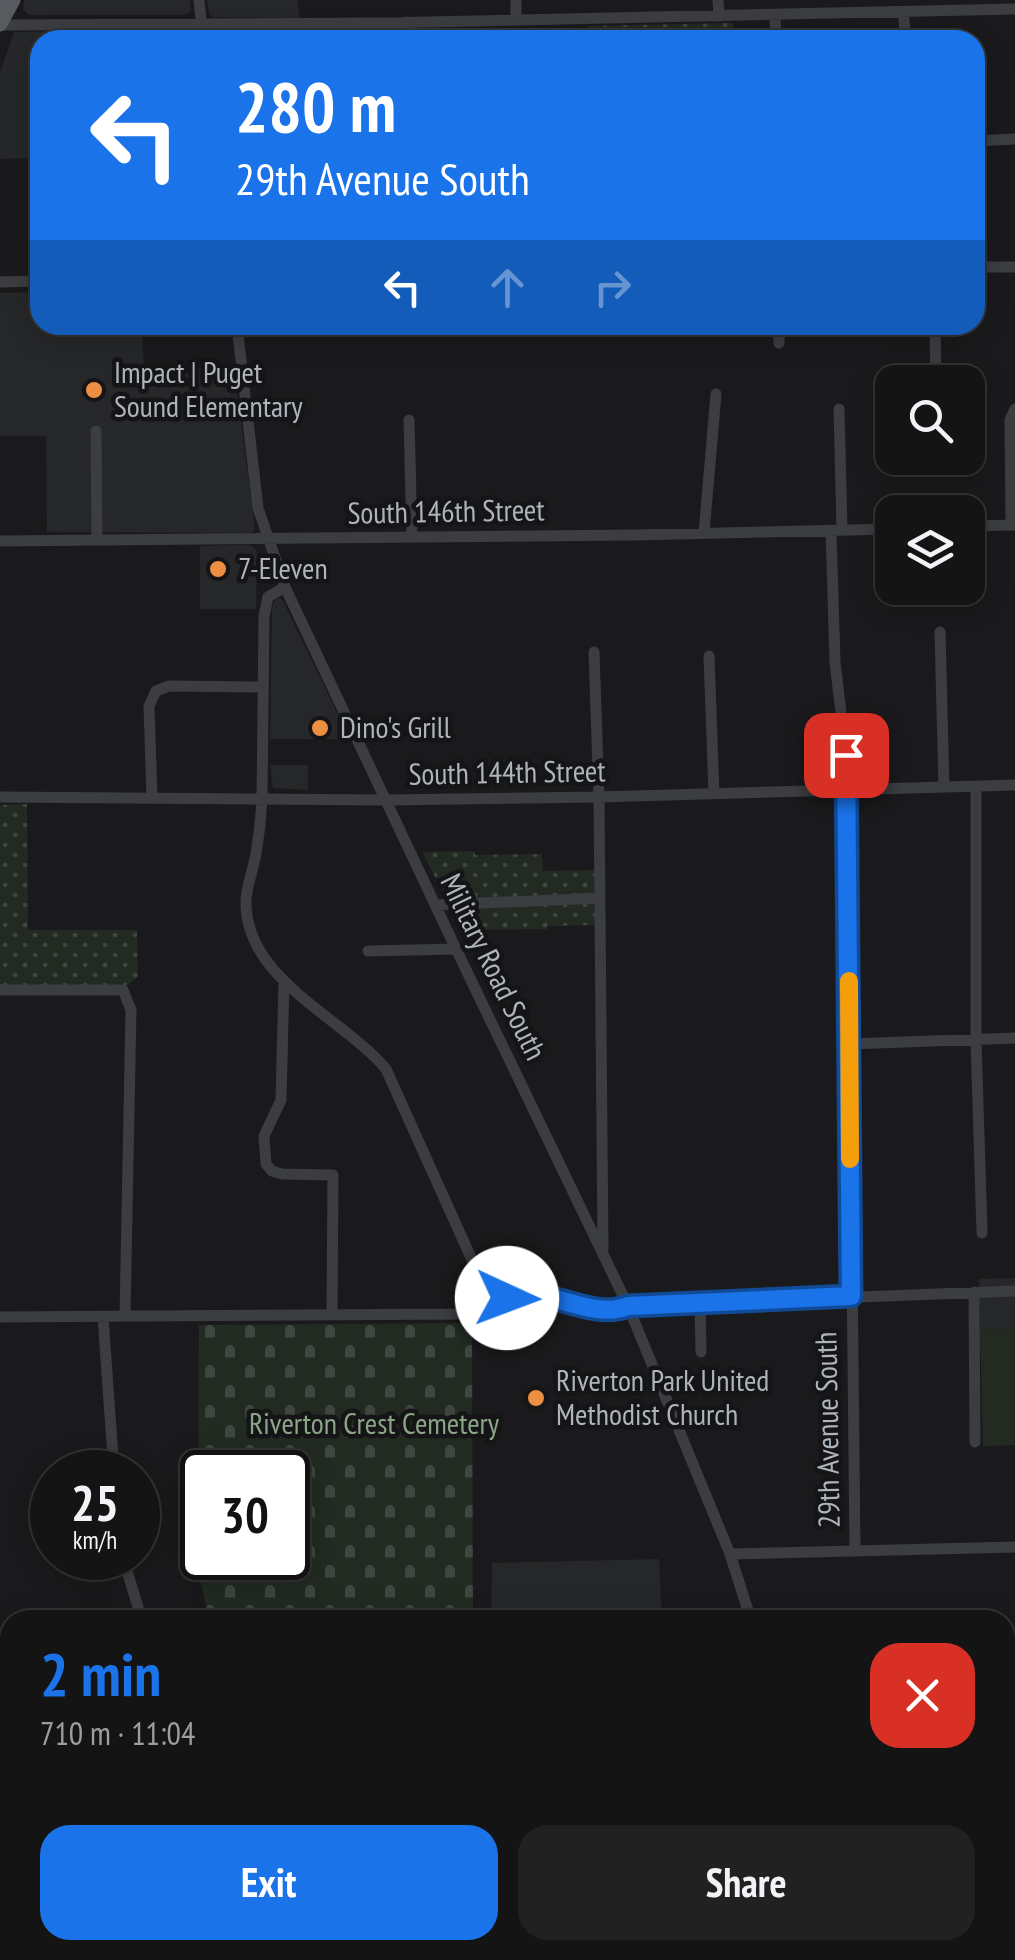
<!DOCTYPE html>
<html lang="en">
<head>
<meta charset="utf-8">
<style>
	:root { --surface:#141415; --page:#212122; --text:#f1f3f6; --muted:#9d9ea0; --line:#333334; --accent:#1a73e8 }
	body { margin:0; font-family:"PT Sans Narrow",sans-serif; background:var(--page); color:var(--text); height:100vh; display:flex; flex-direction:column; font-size:38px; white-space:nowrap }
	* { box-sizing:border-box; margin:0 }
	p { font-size:32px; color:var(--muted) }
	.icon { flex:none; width:55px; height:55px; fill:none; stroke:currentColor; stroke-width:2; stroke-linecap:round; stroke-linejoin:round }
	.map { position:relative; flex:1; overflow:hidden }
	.details { position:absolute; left:0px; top:1610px; width:1015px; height:350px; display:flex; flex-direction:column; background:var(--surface); border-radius:30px 30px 0 0; box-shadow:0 5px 25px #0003,0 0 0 2px var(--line) }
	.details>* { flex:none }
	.hud { position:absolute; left:30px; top:30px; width:955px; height:305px; border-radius:30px; box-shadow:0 5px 25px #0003,0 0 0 2px var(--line); background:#1a73e8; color:#fff; overflow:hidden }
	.buttons { position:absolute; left:875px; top:365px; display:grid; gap:20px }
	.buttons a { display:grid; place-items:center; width:110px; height:110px; border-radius:20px; background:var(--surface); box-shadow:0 5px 25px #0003,0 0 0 2px var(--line); font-size:50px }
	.speed { position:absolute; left:30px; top:1450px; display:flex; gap:20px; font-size:50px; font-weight:700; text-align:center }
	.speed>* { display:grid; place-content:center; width:130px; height:130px; border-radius:50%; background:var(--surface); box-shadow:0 5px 25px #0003,0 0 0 2px var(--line); line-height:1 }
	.speed small { font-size:25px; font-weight:400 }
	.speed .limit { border:5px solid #111; border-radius:15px; background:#fff; color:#111 }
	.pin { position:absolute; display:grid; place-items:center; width:85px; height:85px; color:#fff; margin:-42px; border-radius:20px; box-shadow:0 5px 15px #0006 }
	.me { position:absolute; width:110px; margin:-55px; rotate:92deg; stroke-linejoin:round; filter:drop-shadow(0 0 8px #0008) }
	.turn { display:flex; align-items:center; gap:35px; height:210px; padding:0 40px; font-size:45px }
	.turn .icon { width:130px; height:130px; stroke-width:2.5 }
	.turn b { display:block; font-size:70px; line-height:85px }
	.lanes { display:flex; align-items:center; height:95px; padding:0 40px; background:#0003; justify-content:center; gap:50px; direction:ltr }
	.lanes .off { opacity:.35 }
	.round { display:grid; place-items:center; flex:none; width:105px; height:105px; border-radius:30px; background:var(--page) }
	.overview { display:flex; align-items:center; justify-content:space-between; height:170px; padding:0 40px }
	h1 { font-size:60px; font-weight:600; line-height:75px; color:var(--accent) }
	.action { display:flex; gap:20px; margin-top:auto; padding:20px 40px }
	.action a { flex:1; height:115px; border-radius:30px; background:var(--accent); color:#fff; font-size:40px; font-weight:600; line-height:115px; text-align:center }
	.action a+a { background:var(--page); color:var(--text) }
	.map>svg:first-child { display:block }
	.built { fill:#262729 }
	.cemetery { fill:url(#cemetery-stones); fill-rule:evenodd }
	.park { fill:url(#park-dots) }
	.pitch { fill:#222a22 }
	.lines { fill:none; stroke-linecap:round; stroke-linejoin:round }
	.minor { stroke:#3b3d41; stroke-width:11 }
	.major { stroke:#575b60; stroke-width:15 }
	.route-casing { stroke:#114b97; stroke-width:25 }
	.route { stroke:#1a73e8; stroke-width:18 }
	.slow { stroke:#f59e0b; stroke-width:18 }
	.poi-dot { fill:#ed8f42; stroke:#151517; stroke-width:4 }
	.labels { text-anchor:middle; stroke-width:9; stroke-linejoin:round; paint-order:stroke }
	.poi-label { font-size:30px; fill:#adb4bb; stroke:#151517; text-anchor:start }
	.street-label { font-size:30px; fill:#adb4bb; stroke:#151517 }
	.park-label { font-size:30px; fill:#8aa585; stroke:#151517 }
</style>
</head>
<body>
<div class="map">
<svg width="1015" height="1960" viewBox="0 0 1015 1960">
	<defs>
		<pattern id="cemetery-stones" width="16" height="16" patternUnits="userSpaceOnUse" patternTransform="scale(2.5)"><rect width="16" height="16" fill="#222a22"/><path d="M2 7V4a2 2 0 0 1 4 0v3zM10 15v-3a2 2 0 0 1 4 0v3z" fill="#3f4640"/></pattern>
		<pattern id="park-dots" width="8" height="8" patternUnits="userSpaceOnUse" patternTransform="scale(2.5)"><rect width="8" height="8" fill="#222a22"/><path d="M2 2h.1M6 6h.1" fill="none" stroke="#3f4640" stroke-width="1.8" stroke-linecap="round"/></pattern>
	</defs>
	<rect width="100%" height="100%" fill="#1a1a1c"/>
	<path class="built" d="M24 0H190L191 11 184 15H29L23 10Z
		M207 0H298L299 18 212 17 209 13Z
		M186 29 195 33 196 40H40V155L37 158 0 159V73L14 32Z
		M40 292V325H142L144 368 234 369 255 529 252 533 47 532 46 436H0V293Z
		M249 545 254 547 257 551 256 609H200V546Z
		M277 597 282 599 350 739H270L272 606Z
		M270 765H308V790L273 788Z
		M1015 1278V1445L983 1446 979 1279Z
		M659 1559 662 1620H491L492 1563Z"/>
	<path class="cemetery" d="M472 1323 473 1620H209L198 1569 199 1325ZM202 1472H288V1558H202Z"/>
	<path class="park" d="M733 23 734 40H587V26Z
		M27 804 28 930H137L138 977 127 985H0V805Z
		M474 851 475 855 542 854 543 871 594 870 595 925 548 926 547 929 463 930 422 852Z"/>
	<path class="pitch" d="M1015 1328V1445L983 1446 980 1329Z"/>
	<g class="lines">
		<path class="minor" d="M199 0 203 40
			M516 0V20
			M718 0 719 16
			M903 12 906 40
			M775 15 776 40
			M406 22 407 40
			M0 25 382 23 1015 9
			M975 141 1015 139
			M975 267H1015
			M0 282 40 281
			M237 325 258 508 285 587 456 949 628 1306 730 1554 751 1620
			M779 325V343
			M935 325 936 382
			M839 409 842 530
			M409 420 412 537
			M96 431 97 540
			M1011 525 1010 420 1015 409
			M968 526 1015 525
			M831 531 835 662 846 755 847 790 855 1550
			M704 533 716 394
			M0 541 634 535 892 529
			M285 587 268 597 264 616 262 800C261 818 259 836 256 854 253 870 247 885 246 900 244 979 341 1016 386 1069L486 1291
			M940 632 944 787
			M594 652 599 797 603 1249
			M709 656 714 794
			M976 786V1040L982 1233
			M0 797 387 800 599 797 1015 785
			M152 799 149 706 156 691 169 686 263 687
			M435 905 600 898
			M368 951 456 949
			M284 981 281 1100 264 1136 266 1164 272 1171 282 1174 333 1175 332 1314
			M0 990H123L131 1010 125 1316
			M849 1044 1015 1038
			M485 1294a11 11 0 1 1 22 0a11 11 0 1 1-22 0Z
			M504 1286 606 1311 628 1306 1015 1291
			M974 1292 975 1442
			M700 1303 701 1352
			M0 1317 466 1314 492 1305
			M103 1317 114 1472
			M730 1554 1015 1547
			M123 1558 142 1620
			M0 1720H10
			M1005 1926H1015
			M0 1948H10
			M116 1950V1960
			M238 1950 239 1960
			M483 1950 484 1960
			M807 1950 809 1960"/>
		<path class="major" d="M0 3 1 0
			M0 24 13 0"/>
	</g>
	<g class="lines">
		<defs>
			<path id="route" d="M507 1298C541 1281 589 1322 628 1306L851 1296 846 755"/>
		</defs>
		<use href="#route" class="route-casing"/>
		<use href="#route" class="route"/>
		<path class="slow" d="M849 981 850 1159"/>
	</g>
	<g class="poi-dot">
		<circle cx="94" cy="390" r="10"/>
		<circle cx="218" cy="569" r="10"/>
		<circle cx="320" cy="728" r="10"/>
		<circle cx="536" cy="1398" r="10"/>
	</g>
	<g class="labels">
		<g class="poi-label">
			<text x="114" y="383">Impact | Puget<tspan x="114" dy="34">Sound Elementary</tspan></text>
			<text x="238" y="579">7-Eleven</text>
			<text x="340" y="738">Dino's Grill</text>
			<text x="556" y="1391">Riverton Park United<tspan x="556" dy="34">Methodist Church</tspan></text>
		</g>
		<g class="street-label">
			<text transform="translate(446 512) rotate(-1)" y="10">South 146th Street</text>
			<text transform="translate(507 773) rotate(-1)" y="10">South 144th Street</text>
			<text transform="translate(493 967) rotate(64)" y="10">Military Road South</text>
			<text transform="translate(828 1430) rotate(-91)" y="10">29th Avenue South</text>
		</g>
		<g class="park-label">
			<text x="374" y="1434">Riverton Crest Cemetery</text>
		</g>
	</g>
</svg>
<div class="buttons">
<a><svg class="icon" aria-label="search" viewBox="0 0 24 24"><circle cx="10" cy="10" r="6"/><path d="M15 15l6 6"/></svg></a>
<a><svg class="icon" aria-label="layers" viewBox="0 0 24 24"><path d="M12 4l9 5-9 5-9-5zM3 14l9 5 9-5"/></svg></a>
</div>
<div class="speed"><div>25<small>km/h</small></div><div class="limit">30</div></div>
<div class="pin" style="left:846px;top:755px;background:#d93025"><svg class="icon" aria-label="arrive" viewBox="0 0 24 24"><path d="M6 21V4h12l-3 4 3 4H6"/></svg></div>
<svg class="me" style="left:507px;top:1298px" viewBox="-20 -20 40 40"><circle r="19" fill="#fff"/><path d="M0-13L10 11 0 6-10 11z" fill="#1a73e8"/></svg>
<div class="hud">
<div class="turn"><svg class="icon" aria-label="left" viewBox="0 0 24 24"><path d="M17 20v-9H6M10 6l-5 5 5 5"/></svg><div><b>280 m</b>29th Avenue South</div></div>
<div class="lanes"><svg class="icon" aria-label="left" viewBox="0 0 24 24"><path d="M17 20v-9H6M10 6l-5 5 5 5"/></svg><svg class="icon off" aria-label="ahead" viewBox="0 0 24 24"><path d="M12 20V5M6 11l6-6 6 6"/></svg><svg class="icon off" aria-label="right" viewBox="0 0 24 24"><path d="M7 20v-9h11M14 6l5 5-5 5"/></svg></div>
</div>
<section class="details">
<div class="overview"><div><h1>2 min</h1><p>710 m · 11:04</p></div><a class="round" style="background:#d93025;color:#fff"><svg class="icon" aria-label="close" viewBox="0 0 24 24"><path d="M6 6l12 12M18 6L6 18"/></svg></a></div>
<div class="action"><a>Exit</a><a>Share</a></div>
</section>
</div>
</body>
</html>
